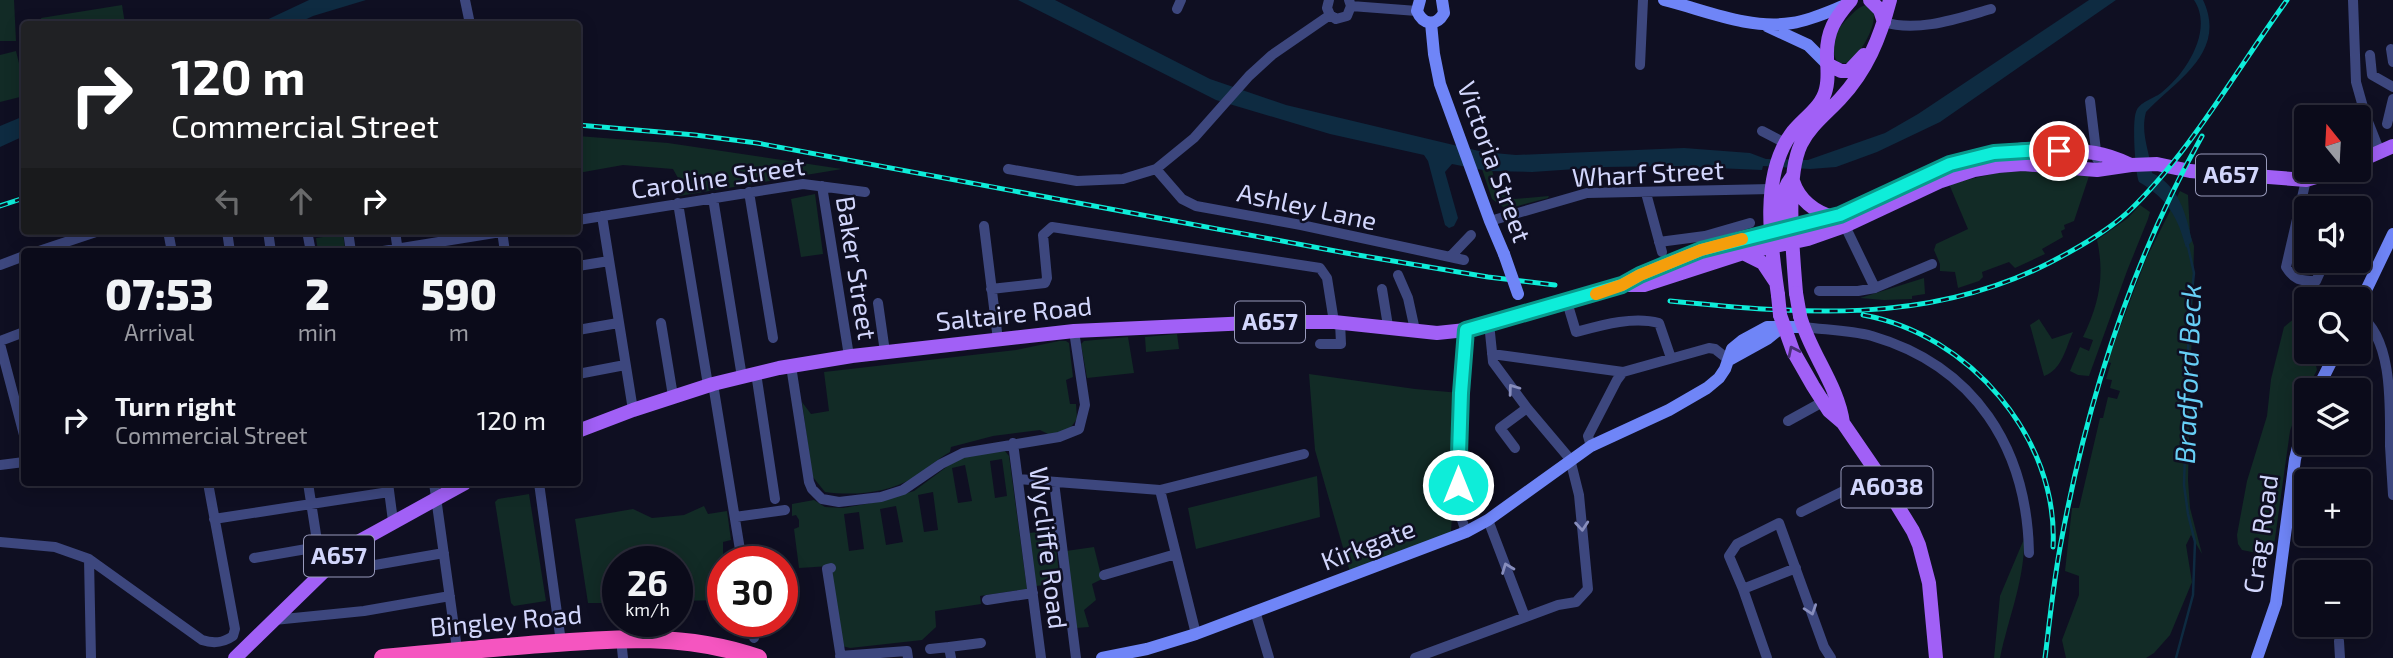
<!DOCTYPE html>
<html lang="en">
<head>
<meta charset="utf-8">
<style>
	:root { --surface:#0b0b1a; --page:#191927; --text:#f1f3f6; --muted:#9a9ba2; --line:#2b2b39 }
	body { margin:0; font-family:"Exo 2",sans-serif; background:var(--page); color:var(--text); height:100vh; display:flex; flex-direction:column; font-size:26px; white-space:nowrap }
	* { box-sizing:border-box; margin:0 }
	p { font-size:23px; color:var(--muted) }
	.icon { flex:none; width:38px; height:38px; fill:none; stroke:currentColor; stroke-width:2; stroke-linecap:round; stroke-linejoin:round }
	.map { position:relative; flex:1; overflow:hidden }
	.details { position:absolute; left:21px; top:248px; width:560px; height:238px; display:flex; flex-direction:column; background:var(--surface); border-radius:7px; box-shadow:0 4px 18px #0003,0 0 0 2px var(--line) }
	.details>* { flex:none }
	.top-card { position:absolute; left:21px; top:21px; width:560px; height:214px; border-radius:7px; box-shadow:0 4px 18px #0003,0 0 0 2px var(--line); background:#202124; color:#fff; overflow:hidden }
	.needle { width:46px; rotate:342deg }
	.controls { position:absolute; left:2294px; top:105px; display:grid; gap:14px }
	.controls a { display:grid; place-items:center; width:77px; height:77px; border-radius:7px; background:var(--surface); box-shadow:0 4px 18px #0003,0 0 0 2px var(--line); font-size:35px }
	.speed { position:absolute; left:602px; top:546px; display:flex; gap:14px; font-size:35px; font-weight:700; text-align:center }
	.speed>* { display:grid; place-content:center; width:91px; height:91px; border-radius:50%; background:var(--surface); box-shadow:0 4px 18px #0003,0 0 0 2px var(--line); line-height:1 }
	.speed small { font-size:18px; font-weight:400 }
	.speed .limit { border:10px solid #d22; background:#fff; color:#111 }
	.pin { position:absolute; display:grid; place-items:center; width:60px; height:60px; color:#fff; margin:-30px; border:4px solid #fff; border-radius:50%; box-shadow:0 2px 7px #0007 }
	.me { position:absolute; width:77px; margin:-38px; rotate:0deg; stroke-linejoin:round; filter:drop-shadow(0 0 5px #0008) }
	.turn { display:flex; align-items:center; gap:24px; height:147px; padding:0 35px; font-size:32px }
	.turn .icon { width:91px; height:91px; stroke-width:2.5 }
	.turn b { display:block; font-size:49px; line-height:60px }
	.lanes { display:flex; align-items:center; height:66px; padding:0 35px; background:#0003; justify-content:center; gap:35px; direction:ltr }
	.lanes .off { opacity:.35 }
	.eta { display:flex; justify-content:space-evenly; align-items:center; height:119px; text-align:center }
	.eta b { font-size:42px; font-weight:800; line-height:49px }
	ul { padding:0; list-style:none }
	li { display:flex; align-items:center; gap:21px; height:105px; padding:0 35px }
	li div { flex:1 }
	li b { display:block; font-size:26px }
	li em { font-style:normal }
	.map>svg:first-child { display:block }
	.green { fill:#122b26; fill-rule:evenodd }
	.water { fill:#0e2b41 }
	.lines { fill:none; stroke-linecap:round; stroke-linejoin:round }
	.stream { stroke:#0e2b41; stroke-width:2.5 }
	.street { stroke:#3d477e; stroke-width:10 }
	.secondary { stroke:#6f85f7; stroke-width:12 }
	.primary { stroke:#a160f6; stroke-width:14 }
	.highway { stroke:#f555c0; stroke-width:18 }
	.rail-casing { stroke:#0eedd9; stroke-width:5 }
	.rail { stroke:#0f0f22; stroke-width:2.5; stroke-dasharray:8; stroke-linecap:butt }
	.secondary-bridge { stroke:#6f85f7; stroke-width:12 }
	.primary-bridge { stroke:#a160f6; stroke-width:14 }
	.oneway { stroke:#492f77 }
	.oneway2 { stroke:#888ebd }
	.route-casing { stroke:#099a8d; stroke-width:18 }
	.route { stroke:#0eedd9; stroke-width:12 }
	.slow { stroke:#f59e0b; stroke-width:12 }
	.labels { text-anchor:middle; stroke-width:5; stroke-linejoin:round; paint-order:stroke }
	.shield { fill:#0f0f22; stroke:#989abb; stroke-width:2 }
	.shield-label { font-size:24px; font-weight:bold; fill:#d2d6fc }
	.street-label { font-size:26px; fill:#d2d6fc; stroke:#0f0f22 }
	.water-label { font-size:28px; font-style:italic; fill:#67cff6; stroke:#0f0f22 }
</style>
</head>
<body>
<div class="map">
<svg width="2393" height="658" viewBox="0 0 2393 658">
	<rect width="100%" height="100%" fill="#0f0f22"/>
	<path class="green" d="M0 0H14L16 41H0Z
		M122 5 125 24H42L41 18Z
		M1868 5 1874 13C1875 30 1861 51 1850 63H1838C1826 44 1836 30 1849 17 1856 11 1858 6 1868 5Z
		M16 51 24 84V96L0 102V55Z
		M578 136 668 143 842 169 679 196 678 178 673 169 623 165 578 173Z
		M1482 169 1492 170 1498 193 1515 199 1549 196 1548 198 1506 209 1492 199Z
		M2025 171 2089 176 2074 221 2064 225 2065 229 2061 231 2063 237 2042 249 2045 254 2015 268 2009 262 1982 272 1983 277 1979 281 1958 288 1955 272 1940 271V264L1934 250 1936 244 1968 229 1949 184 1997 173Z
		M2180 191 2188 195 2190 234 2194 246 2188 480 2190 508 2202 554 2191 535 2186 545 2192 582 2170 635 2154 653 2146 658H2066L2062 640 2079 595V576L2065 571 2072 508H2079L2100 418H2103L2108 397 2117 399 2120 391 2110 388 2112 380 2106 379 2111 363 2107 362 2146 259Z
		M815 194 823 254 801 257 791 199Z
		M2140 205 2150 212 2148 219 2127 271 2089 376 2078 375 2070 371 2080 347 2089 351 2093 340 2083 337C2099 304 2105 276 2097 240L2128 218Z
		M343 234 345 248 318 252 316 238Z
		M1924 278 1925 294 1912 296V299L1884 300 1860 298Z
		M2306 309V352H2320L2315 361 2317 370 2299 405 2290 431 2273 553H2257L2242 550 2238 544 2237 535 2247 481 2267 416 2271 379 2284 327Z
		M2039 319 2052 339 2073 332C2066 347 2062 370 2044 376L2030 325Z
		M1177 334 1179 349 1146 352 1145 337Z
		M1128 337 1134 373 1087 378 1081 344 1084 341Z
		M1059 341H1066L1069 343 1073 377 1066 380 1070 404H1076L1077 419 1068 431 1050 435 1040 430 993 436 951 447 950 452C936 460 926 470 913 478 888 493 854 496 825 492L812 476 802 402 811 414 829 411 824 372 1016 350Z
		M1309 374 1415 389 1460 393 1451 532 1350 572 1315 450Z
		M1005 451 1009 456 1027 589 980 596 981 604 935 611 936 627 922 640 850 648 842 646 830 566 799 568 794 529 799 527V520L796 515 792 516V504L814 500 825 507 843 508 882 501 914 491 960 457ZM1002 459 1007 496 995 498 990 461ZM965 465 972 501 958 503 952 468ZM933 492 938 530 924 532 918 495ZM896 506 903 542 886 545 880 509ZM859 512 864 549 849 551 844 514Z
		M1317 476 1320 517 1196 549 1188 508Z
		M529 494 546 601 514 606 511 603 495 502 498 499Z
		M704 506 708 514 727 511 731 540 723 542V600L677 601V562H618V603H588L575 519 633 509 652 518 684 515Z
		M1054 530 1060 583 1036 586 1029 533Z
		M2024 539C2025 579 2008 619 2000 658H1994L2000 596Z
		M1094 547 1102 579 1092 584 1096 600 1084 610 1089 627 1076 628 1066 551Z"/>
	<path class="water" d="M309 0H366L313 16 296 24H258Z
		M1018 0H1055L1210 79 1286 105 1483 152 1516 155 1684 148 1750 153 1766 159 1808 160 1885 133 1918 114 2089 0H2116L1940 122 1877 152 1836 167 1810 169 1763 166 1762 170 1670 166 1605 167 1532 172 1488 171 1452 164 1445 172 1458 218 1454 226 1449 228 1445 225 1428 161 1424 155 1330 134 1216 100Z
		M2194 0H2203C2228 53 2175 81 2146 112 2140 134 2150 152 2152 173 2179 186 2186 214 2192 241L2186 248C2178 217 2167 198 2139 182 2135 172 2132 122 2136 112 2139 102 2153 99 2161 93 2186 74 2214 30 2194 0Z
		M24 116V136L0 147V126Z"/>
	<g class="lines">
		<path class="stream" d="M2176 658 2193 595 2195 542 2188 514 2184 485 2189 319 2194 273 2187 242"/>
		<path class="street" d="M465 0 470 24
			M1329 0 1327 8 1330 15
			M2353 0 2356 82 2365 114 2380 152
			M1351 6 1417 11
			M1177 9 1181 0
			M1330 15 1336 19 1347 16 1351 6 1349 0
			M1884 22C1917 33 1959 18 1991 9
			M2391 49 2393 62
			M2370 55 2372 75 2393 87
			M1640 65 1643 0
			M2090 101 2097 159
			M2387 124 2393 99
			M1762 131 1785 143
			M1008 169 1077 181 1123 179 1156 169 1194 138 1249 76 1272 55 1330 15
			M1156 169 1182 199 1196 206 1301 225 1464 260
			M2306 180 2286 267C2294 280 2300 281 2316 281L2325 261
			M822 186 849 356
			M749 192 773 338
			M1646 193 1662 252
			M713 198 742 377
			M678 203 708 385
			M602 216 633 410
			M578 220 803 184 865 192
			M1490 221 1587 193 1771 189
			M984 226 998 340
			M1845 226 1875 288
			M168 231 172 252
			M227 231 230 252
			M268 231 271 252
			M307 231 311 252
			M348 231 351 252
			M395 231 398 252
			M502 231 505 252
			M1659 242 1705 236 1750 223
			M36 252 99 231
			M377 252 507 231
			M1450 257 1471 235
			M0 265 24 256
			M578 266 609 261
			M1398 275 1408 298 1415 330
			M991 289 1045 283 1047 278 1043 235 1052 227 1320 268 1327 278 1334 322
			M1382 289 1388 326
			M1819 291H1858L1875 288 1932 264
			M1567 302 1576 332C1602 325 1633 316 1659 323L1671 358
			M878 303 885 352
			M2359 315C2393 338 2390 406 2390 446 2391 462 2392 478 2393 495
			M661 323 673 396
			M1803 327C1826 330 1849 330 1872 336 1975 366 2027 448 2029 553
			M578 330 618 323
			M0 341 24 332
			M0 344 24 435
			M1320 344H1341L1340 322
			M1492 354 1623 372 1709 348 1715 349 1729 360
			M791 366 809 482 812 489 822 499 839 502 881 497 903 490 941 464 963 453 1059 437 1079 429 1085 405 1074 331
			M756 373 775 499
			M578 374 625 365
			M713 384 742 562
			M1788 421 1828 399
			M1013 443 1041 658
			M1591 446 1588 436 1617 380 1623 372
			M1515 448 1500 428 1527 408
			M0 465 24 462
			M1018 479 1160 490 1304 454
			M1054 482 1076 658
			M308 483 322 573
			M388 483 393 521
			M434 483 458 656
			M539 483 561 642
			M1160 490 1196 634
			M1801 512 1878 474
			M735 517 785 510
			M214 519 389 492
			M1488 520 1525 617
			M1466 532 1459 511 1458 459 1466 330
			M0 542 55 547 89 559 91 658
			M254 558 318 547
			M89 559 202 640C214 644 223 643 233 636L235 629 208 483
			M330 565 346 570 444 553
			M831 568 827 569 841 658
			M1104 575 1176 554
			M782 581 792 579
			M1743 589 1796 568
			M987 600 1033 593
			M1255 611 1269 658
			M274 620 364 611 450 596
			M751 621 754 638
			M621 639 623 658
			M2339 641 2340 658
			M949 647 981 643
			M930 649 949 647 951 658
			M840 656 907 651 908 658
			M1415 658 1558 605 1576 602 1588 589 1579 495 1570 459 1527 408 1493 362 1489 323
			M1767 658 1743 589 1729 556 1737 544 1779 523 1824 647 1831 658"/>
		<path class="secondary" d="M1420 0 1417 11C1423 25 1436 27 1444 13L1442 0
			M1664 0C1705 10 1749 30 1792 23 1812 20 1830 11 1848 4
			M1431 23 1434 54 1440 84 1490 221 1504 254
			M1767 26 1808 45 1827 64
			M2359 305 2393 234
			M1729 360 1767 339 1782 327
			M2317 390 2336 352
			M1102 658 1147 649 1196 634 1466 532 1488 520 1591 446 1669 410 1707 388 1719 378 1725 369 1732 349 1743 340 1767 327H1803
			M2257 658 2276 603 2295 459 2306 415"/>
		<path class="primary" d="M1870 0 1880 10 1884 22
			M1827 64 1841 71H1849L1864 55
			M2359 161 2393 146
			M1793 181C1799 200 1815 212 1833 217
			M1779 237C1788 216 1775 198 1792 177
			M1743 253 1763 263 1775 281
			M1624 285H1644L1743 253 1808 239 1845 226 1941 181 1974 170 1998 166 2023 164 2097 170 2131 165 2157 164 2190 171 2306 180 2339 170
			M1796 293C1793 254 1785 178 1801 144 1810 126 1826 114 1840 99 1867 70 1880 38 1890 0
			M1778 295C1771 246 1760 177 1791 134 1802 119 1822 108 1826 89 1829 78 1827 67 1827 57 1826 32 1835 18 1851 0
			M1780 315 1793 351 1813 386 1829 411 1843 423 1878 474 1913 531 1919 545 1929 583 1936 658
			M1800 316C1810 353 1838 385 1843 423
			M578 431 633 410 713 384 779 368 852 356 1074 331 1274 322H1334L1437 333 1466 330 1522 315 1622 285C1690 246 1763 239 1836 217 1870 206 1901 186 1932 171 1981 148 2043 145 2095 153 2108 155 2120 160 2131 165
			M235 658 349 547 465 483"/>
		<path class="highway" d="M383 658C436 653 489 648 542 644 615 638 687 633 758 658"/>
		<defs>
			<path id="rail" d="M578 125 695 135 757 143 1346 253 1488 277 1555 285
				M0 206 24 198
				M1670 301C1801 314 1927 325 2049 263 2076 249 2105 233 2128 212 2190 153 2237 69 2287 0
				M1863 315C1969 334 2059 438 2053 547
				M2045 658C2050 618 2054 577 2062 537 2088 399 2133 259 2202 136"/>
		</defs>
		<use href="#rail" class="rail-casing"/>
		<use href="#rail" class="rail"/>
		<path class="secondary-bridge" d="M1504 254 1518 294"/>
		<path class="primary-bridge" d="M1796 293 1800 316
			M1778 295 1780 315"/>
	</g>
	<defs><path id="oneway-chevron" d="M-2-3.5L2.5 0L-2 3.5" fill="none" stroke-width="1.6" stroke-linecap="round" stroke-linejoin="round" transform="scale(1.75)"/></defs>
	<use class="oneway" href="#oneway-chevron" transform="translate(1793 351) rotate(-116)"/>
	<g class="oneway2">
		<use href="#oneway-chevron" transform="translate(1513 389) rotate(-126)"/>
		<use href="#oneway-chevron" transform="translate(1582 526) rotate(85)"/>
		<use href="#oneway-chevron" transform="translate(1507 568) rotate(-111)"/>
		<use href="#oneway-chevron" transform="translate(1811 610) rotate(71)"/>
	</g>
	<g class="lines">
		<defs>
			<path id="route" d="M1458 485 1461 393 1466 330 1622 285 1640 275 1701 250 1840 215 1950 164 1994 153 2041 150 2059 151"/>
		</defs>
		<use href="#route" class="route-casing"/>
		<use href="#route" class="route"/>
		<path class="slow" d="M1596 294 1622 285 1640 275 1701 250 1742 239"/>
	</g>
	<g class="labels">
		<g class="shield">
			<rect x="2196" y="154.5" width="70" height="41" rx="5"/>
			<rect x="1235" y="301.5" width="70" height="41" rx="5"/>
			<rect x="1841.5" y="466.5" width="91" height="41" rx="5"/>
			<rect x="304" y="535.5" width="70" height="41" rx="5"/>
		</g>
		<g class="shield-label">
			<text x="2231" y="183">A657</text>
			<text x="1270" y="330">A657</text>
			<text x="1887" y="495">A6038</text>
			<text x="339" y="564">A657</text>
		</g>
		<g class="street-label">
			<text transform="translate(1494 162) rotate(70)" y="9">Victoria Street</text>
			<text transform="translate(1648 174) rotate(-3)" y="9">Wharf Street</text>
			<text transform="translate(718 178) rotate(-8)" y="9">Caroline Street</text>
			<text transform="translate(1307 207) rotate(12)" y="9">Ashley Lane</text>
			<text transform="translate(856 268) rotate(81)" y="9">Baker Street</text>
			<text transform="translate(1014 314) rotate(-6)" y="9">Saltaire Road</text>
			<text transform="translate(2261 534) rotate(-82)" y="9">Crag Road</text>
			<text transform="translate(1368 545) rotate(-21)" y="9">Kirkgate</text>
			<text transform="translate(1048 548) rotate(83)" y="9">Wycliffe Road</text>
			<text transform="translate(506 621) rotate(-5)" y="9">Bingley Road</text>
		</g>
		<g class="water-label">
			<text transform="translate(2188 374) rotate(-88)" y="10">Bradford Beck</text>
		</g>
	</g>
</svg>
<div class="controls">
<a><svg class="needle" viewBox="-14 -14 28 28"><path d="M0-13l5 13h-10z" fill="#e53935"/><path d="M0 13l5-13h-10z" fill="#9a9ba2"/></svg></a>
<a><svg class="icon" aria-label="sound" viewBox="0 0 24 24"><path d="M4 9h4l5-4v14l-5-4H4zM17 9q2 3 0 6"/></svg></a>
<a><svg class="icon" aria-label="search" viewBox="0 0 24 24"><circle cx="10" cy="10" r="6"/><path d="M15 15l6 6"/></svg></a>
<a><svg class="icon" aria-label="layers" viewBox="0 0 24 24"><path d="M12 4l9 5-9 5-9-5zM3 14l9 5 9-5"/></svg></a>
<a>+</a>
<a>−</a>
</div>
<div class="speed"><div>26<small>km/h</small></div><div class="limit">30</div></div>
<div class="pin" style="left:2059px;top:151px;background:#d93025"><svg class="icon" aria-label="arrive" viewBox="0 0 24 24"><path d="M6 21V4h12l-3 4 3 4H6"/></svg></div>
<svg class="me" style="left:1458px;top:485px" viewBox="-20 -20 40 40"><circle r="17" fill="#0eedd9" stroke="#fff" stroke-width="3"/><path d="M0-11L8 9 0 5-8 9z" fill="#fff"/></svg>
<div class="top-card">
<div class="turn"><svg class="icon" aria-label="right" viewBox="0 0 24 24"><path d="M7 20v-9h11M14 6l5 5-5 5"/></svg><div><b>120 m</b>Commercial Street</div></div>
<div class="lanes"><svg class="icon off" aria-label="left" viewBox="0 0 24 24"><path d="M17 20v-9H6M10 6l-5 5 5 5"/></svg><svg class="icon off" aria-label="ahead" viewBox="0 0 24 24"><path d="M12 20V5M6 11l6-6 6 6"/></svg><svg class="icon" aria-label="right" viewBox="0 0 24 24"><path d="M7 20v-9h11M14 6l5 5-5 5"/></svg></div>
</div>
<section class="details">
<div class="eta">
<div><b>07:53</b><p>Arrival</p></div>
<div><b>2</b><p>min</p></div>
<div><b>590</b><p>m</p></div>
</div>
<ul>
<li><svg class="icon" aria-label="right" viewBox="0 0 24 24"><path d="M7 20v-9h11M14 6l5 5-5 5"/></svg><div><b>Turn right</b><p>Commercial Street</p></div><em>120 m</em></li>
</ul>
</section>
</div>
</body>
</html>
